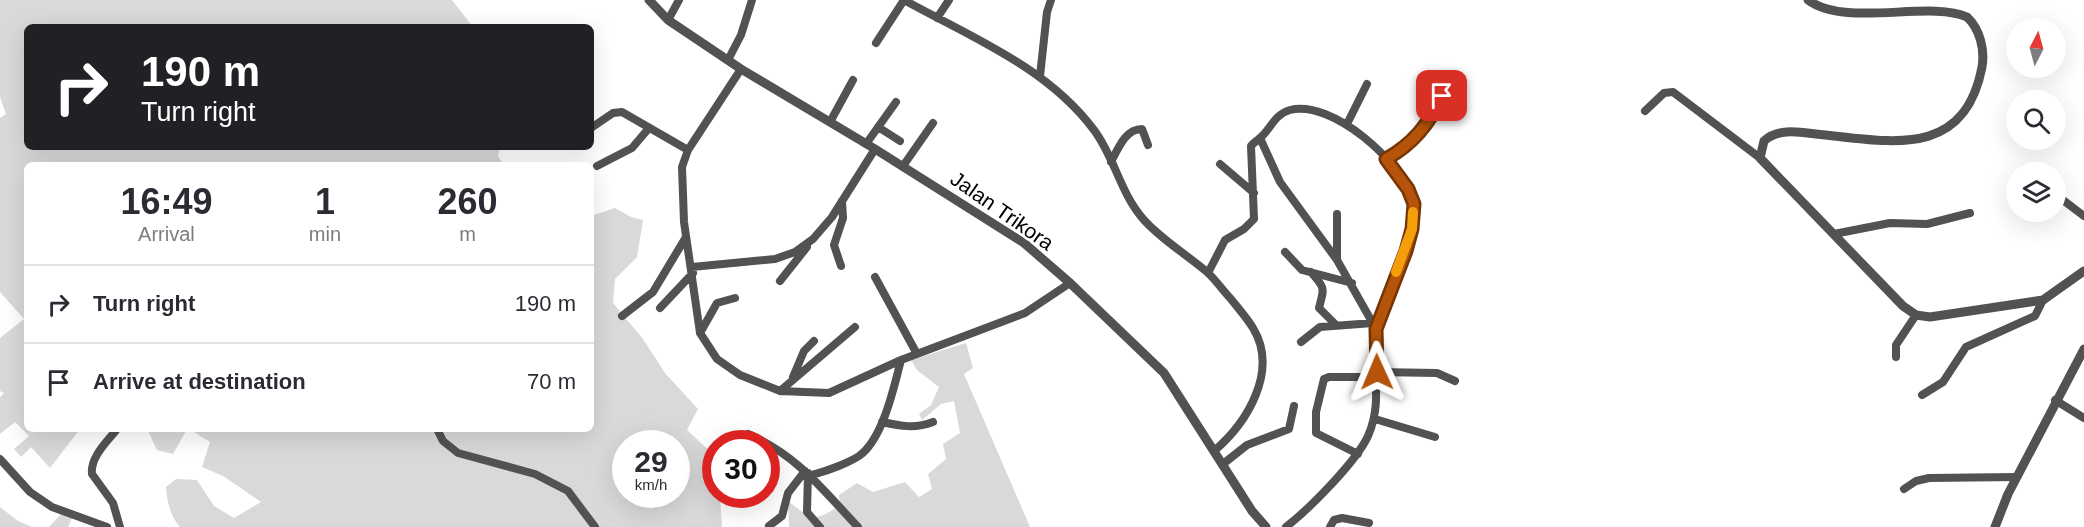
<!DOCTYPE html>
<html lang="en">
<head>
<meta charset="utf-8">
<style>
	:root { --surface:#fff; --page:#f7f7f7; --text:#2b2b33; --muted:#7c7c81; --line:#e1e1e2 }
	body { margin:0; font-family:Helvetica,sans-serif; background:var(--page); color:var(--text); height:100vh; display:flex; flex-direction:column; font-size:22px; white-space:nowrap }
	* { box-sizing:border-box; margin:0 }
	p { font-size:20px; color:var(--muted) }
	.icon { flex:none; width:33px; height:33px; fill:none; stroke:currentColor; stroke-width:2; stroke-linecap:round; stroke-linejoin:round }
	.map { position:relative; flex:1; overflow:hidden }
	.side { position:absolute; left:24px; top:162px; width:570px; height:270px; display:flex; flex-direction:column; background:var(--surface); border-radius:9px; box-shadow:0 6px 24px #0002 }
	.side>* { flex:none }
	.banner { position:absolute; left:24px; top:24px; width:570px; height:126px; border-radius:9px; box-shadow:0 6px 24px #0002; background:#202124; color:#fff; overflow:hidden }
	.needle { width:39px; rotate:6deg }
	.fabs { position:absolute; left:2006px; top:18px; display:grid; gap:12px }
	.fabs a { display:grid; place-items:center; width:60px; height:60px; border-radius:50%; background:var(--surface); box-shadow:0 6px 24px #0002; font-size:30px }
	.speed { position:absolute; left:612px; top:430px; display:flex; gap:12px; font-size:30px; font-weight:700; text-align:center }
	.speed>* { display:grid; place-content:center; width:78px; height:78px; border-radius:50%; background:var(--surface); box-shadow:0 6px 24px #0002; line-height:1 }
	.speed small { font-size:15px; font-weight:400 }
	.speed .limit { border:9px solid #d22; background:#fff; color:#111 }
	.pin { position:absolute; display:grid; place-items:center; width:51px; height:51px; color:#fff; margin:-26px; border-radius:12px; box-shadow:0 3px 9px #0006 }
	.me { position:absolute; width:66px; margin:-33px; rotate:359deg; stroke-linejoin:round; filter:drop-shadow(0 0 4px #0008) }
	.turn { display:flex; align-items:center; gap:21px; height:126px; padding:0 18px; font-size:27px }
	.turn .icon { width:78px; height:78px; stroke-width:2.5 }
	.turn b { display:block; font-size:42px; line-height:51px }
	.eta { display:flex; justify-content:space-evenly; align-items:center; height:102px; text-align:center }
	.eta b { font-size:36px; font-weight:800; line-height:42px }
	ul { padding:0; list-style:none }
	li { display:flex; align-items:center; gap:18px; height:78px; padding:0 18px; border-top:2px solid var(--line) }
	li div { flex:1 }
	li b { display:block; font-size:22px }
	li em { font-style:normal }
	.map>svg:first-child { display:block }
	.green { fill:#d9d9d9; fill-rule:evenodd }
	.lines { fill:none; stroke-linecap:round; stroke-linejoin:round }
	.minor { stroke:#525252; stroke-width:8 }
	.tertiary { stroke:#525252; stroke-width:9 }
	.route-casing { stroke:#753606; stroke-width:15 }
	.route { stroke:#b45309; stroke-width:10 }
	.slow { stroke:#f59e0b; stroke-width:10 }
	.labels { text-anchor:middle; stroke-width:5; stroke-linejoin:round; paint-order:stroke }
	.street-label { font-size:21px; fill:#000; stroke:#fff }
</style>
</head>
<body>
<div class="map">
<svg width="2084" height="527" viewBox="0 0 2084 527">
	<rect width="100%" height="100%" fill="#fff"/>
	<path class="green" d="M0 0H452L473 27H27V147H500L498 156 504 165H27V429H80L50 468 31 447 21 457 14 449 29 436 15 422 0 434V397L4 393 0 391V338L24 319 0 292V118L6 114 0 97Z
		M615 208 631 217 643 220 637 257 615 279 613 303 643 339 665 373 698 409 687 430 715 456 716 495H720L722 527H180C170 516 167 501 166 487L176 479 197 480 214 506 234 518 261 502 223 476 202 467 210 442 189 429H591V216ZM626 444H676V495H626Z
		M966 343 973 368 964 374 1030 527H789L788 501C811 519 815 523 840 505L839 495 857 483 873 492 905 482 919 497 932 489 928 474 946 459 943 444 960 433 954 401 941 404 922 420 919 414 931 405 939 387 917 370 911 360Z
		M147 429H187L173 454 157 450Z
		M0 507 18 521 32 527H0Z
		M62 513 73 516 68 527H49Z"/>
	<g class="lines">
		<path class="minor" d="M904 0C971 37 1047 67 1094 130 1115 158 1120 193 1144 220 1162 240 1186 254 1207 272 1216 280 1223 291 1231 299 1238 308 1247 318 1253 328 1279 371 1247 423 1214 451
			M937 18 949 0
			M668 20 679 0
			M876 43 904 0
			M728 60 741 35 752 0
			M741 69 688 150 682 167 684 222 700 333 717 359 740 375 780 391 829 393 901 360 1025 313 1070 283
			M1040 76 1047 12 1051 0
			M1645 111 1664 93 1673 92 1760 158
			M830 122 853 80
			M1347 124 1367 84
			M878 127 900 141
			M591 128 613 113 622 112 688 150
			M1260 138 1280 182 1337 260 1376 329
			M866 144 896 102
			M1386 160C1421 139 1435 111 1451 75
			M1111 162C1118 149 1125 129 1142 129L1148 145
			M1220 164 1254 193
			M597 166 632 148 649 128
			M903 166 933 123
			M2055 194 2084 216
			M1834 234 1890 223 1927 224 1970 213
			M1285 252 1302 270 1352 283
			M1337 259V214
			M841 266 834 245 843 218 842 201
			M692 267 775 259 795 252 813 239 832 217 875 149
			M1311 272C1326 289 1324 288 1319 308L1336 325
			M1208 273 1225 240 1244 229 1254 219 1251 146C1254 142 1257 141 1261 137 1271 128 1275 114 1290 110 1332 99 1404 163 1413 202 1421 239 1384 291 1376 328 1369 363 1385 398 1368 436 1356 462 1309 509 1286 527
			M875 277 917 354
			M780 281 807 247
			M660 308 693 273
			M622 316 653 292 686 237
			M700 333 717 303 735 298
			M1301 342 1320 327 1373 323
			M1896 357V345L1916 315
			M1376 372 1437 373 1455 381
			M793 377 804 351 814 341
			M780 391 855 327
			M1922 395 1943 382 1966 347 2035 316 2043 300
			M2055 400 2084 418
			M1375 419 1435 437
			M882 422C900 426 915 429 933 422
			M117 429C107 442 90 457 92 474L113 503 120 527
			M437 429 443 441 458 453 535 474 568 491 595 527
			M748 434C798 456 822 489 858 527
			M1358 454 1316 433V412L1324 379 1329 377H1377
			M0 459 30 492 52 507 107 527
			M1223 464 1247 445 1289 429 1294 406
			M808 473 807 512 820 527
			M812 475C828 470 845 465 859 456 883 439 894 387 901 360
			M1904 489 1916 481 1929 478 2016 477
			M769 526 782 516 788 493 805 471
			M1330 527 1334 520 1342 518 1369 523"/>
		<path class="tertiary" d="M649 0 668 20 741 69 875 149 1024 243 1070 283 1164 373 1252 511 1266 527
			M1808 0C1845 28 1929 0 1967 17 1980 29 1985 50 1982 67 1964 161 1888 141 1816 134 1799 132 1778 128 1764 141L1760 158 1903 306 1916 315 1930 317 2043 300 2084 271
			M1995 527 2008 494 2084 349"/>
	</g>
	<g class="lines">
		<defs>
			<path id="route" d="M1377 372 1376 329 1406 251 1412 229 1414 204 1408 189 1386 159C1413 144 1429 124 1442 96"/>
		</defs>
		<use href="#route" class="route-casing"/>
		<use href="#route" class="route"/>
		<path class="slow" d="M1396 272 1412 229 1413 212"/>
	</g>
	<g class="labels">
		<g class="street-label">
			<text transform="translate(1002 211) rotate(35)" y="7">Jalan Trikora</text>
		</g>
	</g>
</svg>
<div class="fabs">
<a><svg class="needle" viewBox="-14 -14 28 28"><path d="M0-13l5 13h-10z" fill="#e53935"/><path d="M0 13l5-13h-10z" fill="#7c7c81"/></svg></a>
<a><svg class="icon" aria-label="search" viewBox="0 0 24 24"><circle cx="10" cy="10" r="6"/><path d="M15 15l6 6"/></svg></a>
<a><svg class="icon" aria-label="layers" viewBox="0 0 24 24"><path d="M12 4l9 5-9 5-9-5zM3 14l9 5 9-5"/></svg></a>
</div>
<div class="speed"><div>29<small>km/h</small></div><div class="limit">30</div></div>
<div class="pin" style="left:1442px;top:96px;background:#d93025"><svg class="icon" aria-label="arrive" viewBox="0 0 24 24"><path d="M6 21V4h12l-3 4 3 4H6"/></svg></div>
<svg class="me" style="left:1377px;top:372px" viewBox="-20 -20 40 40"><path d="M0-17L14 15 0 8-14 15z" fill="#b45309" stroke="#fff" stroke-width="4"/></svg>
<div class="banner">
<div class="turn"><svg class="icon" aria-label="right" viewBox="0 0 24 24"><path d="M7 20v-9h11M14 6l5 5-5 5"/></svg><div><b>190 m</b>Turn right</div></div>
</div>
<section class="side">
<div class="eta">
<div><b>16:49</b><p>Arrival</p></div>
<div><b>1</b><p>min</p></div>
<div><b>260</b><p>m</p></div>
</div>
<ul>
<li><svg class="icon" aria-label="right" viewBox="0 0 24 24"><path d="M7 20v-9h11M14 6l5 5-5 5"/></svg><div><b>Turn right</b></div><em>190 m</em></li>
<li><svg class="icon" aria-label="arrive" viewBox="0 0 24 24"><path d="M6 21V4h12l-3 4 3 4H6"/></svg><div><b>Arrive at destination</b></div><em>70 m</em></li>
</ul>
</section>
</div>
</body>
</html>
